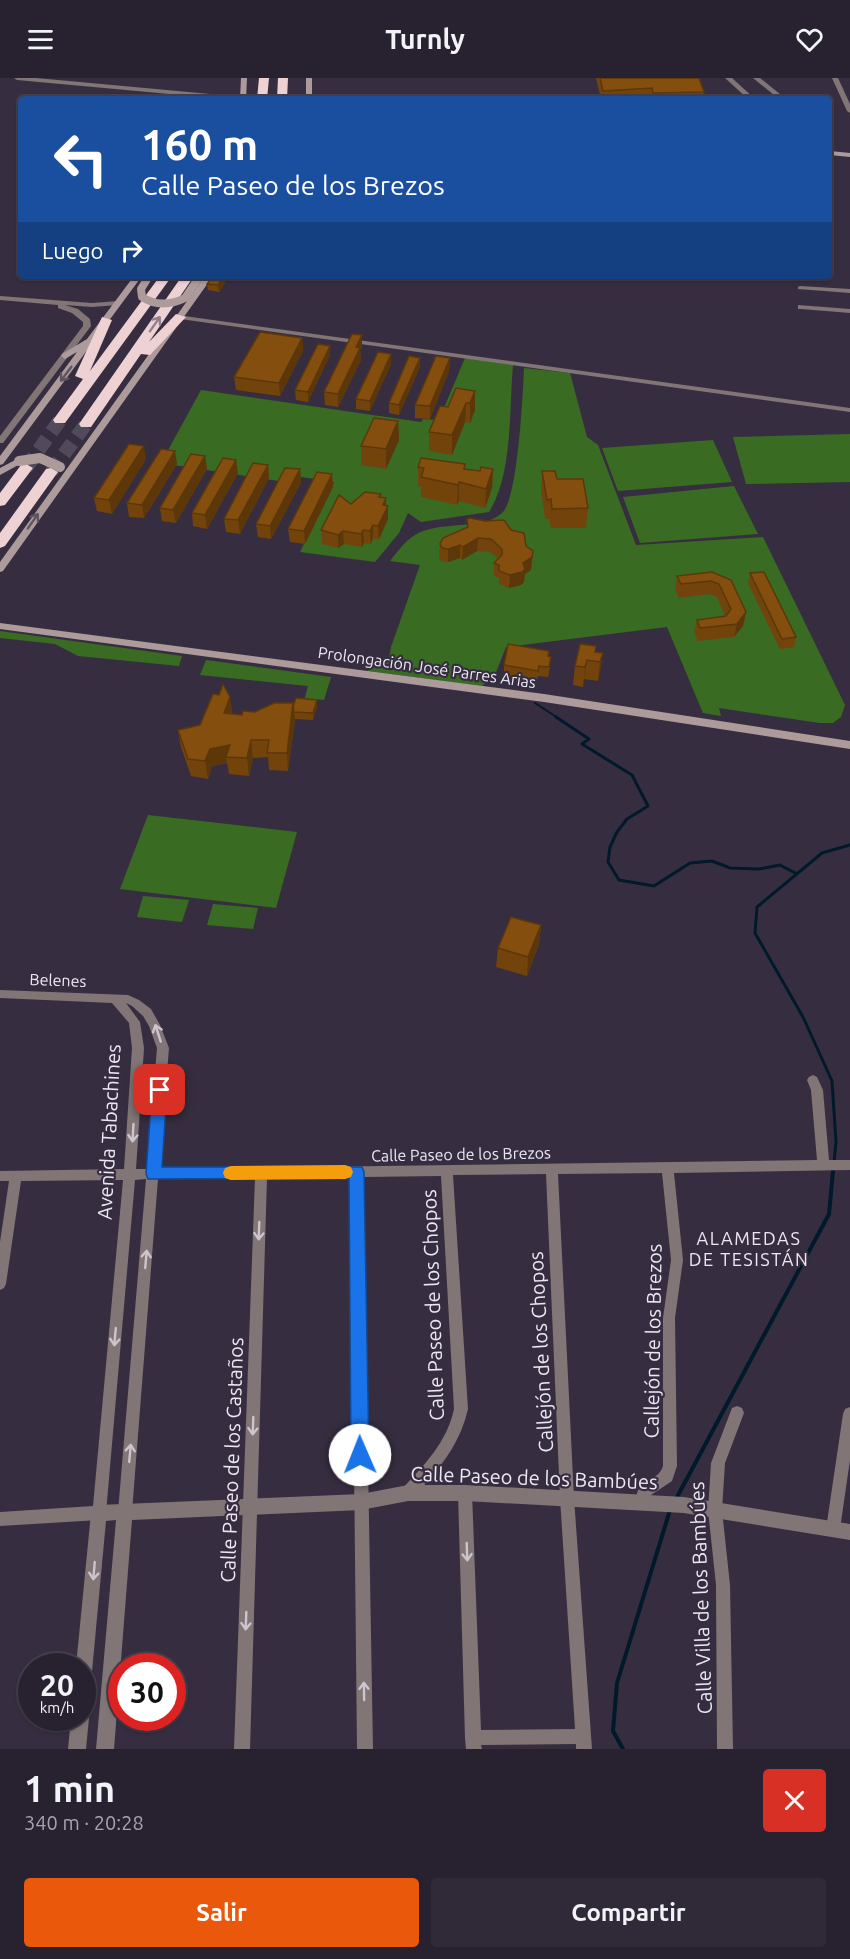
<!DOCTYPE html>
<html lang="es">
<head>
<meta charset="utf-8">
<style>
	:root { --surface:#282230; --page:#302a38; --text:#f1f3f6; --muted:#a5a4ab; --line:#443f4c; --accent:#ea580c }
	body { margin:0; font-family:Ubuntu,sans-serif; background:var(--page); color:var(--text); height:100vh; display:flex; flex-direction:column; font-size:22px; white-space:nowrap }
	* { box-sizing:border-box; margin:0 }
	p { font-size:20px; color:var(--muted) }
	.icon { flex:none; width:33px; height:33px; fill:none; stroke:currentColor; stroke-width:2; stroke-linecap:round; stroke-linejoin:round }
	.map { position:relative; height:1671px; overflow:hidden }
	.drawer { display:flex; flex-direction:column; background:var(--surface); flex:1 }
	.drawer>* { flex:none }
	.top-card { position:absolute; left:18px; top:18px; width:814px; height:183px; border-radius:6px; box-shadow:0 2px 4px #0004,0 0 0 2px var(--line); background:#1a4fa0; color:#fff; overflow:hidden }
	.speed { position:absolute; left:18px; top:1575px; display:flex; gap:12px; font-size:30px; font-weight:700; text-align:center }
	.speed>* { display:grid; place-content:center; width:78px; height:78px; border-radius:50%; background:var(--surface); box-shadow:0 2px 4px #0004,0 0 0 2px var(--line); line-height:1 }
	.speed small { font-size:15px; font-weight:400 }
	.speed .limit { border:9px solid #d22; background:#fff; color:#111 }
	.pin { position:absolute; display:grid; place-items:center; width:51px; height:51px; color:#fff; margin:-26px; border-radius:12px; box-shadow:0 3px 9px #0006 }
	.me { position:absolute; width:66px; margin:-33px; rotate:359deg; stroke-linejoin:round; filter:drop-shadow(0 0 4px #0008) }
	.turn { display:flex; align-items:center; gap:21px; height:126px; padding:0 24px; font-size:27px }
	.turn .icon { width:78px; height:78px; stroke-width:2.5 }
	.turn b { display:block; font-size:42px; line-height:51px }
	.then { display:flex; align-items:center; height:57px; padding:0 24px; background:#0003; gap:12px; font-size:22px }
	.round { display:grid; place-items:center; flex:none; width:63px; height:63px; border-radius:6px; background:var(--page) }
	.head { display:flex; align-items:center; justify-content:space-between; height:102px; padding:0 24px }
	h1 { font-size:36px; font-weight:600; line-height:45px }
	.primary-button { display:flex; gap:12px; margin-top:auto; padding:12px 24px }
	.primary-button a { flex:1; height:69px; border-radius:6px; background:var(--accent); color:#fff; font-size:24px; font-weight:600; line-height:69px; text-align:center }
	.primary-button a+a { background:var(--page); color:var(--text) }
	header { display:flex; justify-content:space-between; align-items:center; height:78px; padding:0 24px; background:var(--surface); font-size:27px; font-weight:600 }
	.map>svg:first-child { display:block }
	.green { fill:#3a6b22 }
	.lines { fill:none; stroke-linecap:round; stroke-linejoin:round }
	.stream-far2 { stroke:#00192b; stroke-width:2 }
	.stream-far1 { stroke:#00192b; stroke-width:3 }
	.stream { stroke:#00192b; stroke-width:4 }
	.motorway-tunnel { stroke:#514a5b; stroke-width:14; stroke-dasharray:14 8; stroke-linecap:butt }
	.minor { fill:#817576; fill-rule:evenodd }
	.tertiary { fill:#817576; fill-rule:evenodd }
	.secondary { fill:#ad9b9b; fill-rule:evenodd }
	.motorway { fill:#eed2d3; fill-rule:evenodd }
	.secondary-bridge-far1 { stroke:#ad9b9b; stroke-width:8 }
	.secondary-bridge { stroke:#ad9b9b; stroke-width:10 }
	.wall { fill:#72440c }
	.shaded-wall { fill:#5c370a }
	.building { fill:#844f0e; stroke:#5c370a; stroke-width:1.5 }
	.oneway { stroke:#92808a }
	.oneway2 { stroke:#605460 }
	.oneway3 { stroke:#ccc5ce }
	.route { fill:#1a73e8; stroke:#114b97; stroke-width:1.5 }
	.slow { fill:#f59e0b }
	.labels { text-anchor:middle; stroke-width:4.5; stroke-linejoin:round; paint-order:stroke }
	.street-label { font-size:16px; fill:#ece7f3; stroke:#362e40 }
	.neighbourhood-label { font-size:18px; letter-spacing:1.5px; fill:#ece7f3; stroke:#362e40 }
	.near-street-label { font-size:20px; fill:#ece7f3; stroke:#362e40 }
</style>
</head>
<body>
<header><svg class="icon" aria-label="menu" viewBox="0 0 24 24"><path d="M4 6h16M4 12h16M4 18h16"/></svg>Turnly<svg class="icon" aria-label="heart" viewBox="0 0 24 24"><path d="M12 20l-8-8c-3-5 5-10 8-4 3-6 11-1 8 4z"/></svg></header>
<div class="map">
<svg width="850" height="1671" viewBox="0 0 850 1671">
	<rect width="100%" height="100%" fill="#362e40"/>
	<path class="green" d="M465 280 513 287C509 331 513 396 489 434L421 444 408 435 399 455 375 484 300 474 334 404 288 397 285 404 161 385 201 312 421 344 423 341 439 342Z
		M524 290 570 295 587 359 598 367 636 467 763 459 845 627 841 639 833 645H820L719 630 721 638 703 635 667 549 506 569 495 597 482 608 368 593 371 581 389 580 391 569 420 487 390 483C397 474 405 463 415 457 438 442 485 453 503 434 518 418 523 316 524 290Z
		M850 356V404L746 406 733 359Z
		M713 362 732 404 618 413 602 370Z
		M734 408 758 456 640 465 623 419Z
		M0 553 182 578 179 588 78 578 55 566 0 560Z
		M206 582 331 599 324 622 315 621 312 625 304 623 308 608 200 597Z
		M148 737 297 754 276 830 120 811Z
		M143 818 189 822 182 844 137 839Z
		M213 826 258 830 253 851 207 847Z"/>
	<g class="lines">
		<path class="stream-far2" d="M535 625 558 640"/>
		<path class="stream-far1" d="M556 639 589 661 582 666 632 697 648 728 627 741 617 754 610 769 608 784 619 802 654 808 690 785 712 783 730 790 759 791 780 787 797 796
			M833 1095 836 1064 832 1003 803 939 755 855 757 829 822 775 850 767"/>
		<path class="stream" d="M676 1421 829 1136 833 1093
			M623 1671 613 1653 617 1605 670 1432"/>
		<path class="motorway-tunnel" d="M26 390 60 342
			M51 394 86 346"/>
		<path class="minor" d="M14 0H36L243 19 246 21H224L17 2Z
			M832 0H838L850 26V35L847 33Z
			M800 208 850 211V215L798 211V209Z
			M0 218 92 225 118 223 122 225 118 227 92 229 65 227 78 231 90 241 91 248 3 365H0V358L83 248V244L72 235 58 230V227L0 222Z
			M798 227 850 231V235L801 231H798Z
			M177 237 850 330V334L180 241H177Z
			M0 912 128 917 139 922 151 931 160 947 169 970 159 1091 817 1082 811 1012 807 1002 809 999 813 997 817 999 823 1012 829 1082H850V1092L674 1095 683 1182 675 1240 677 1388 672 1403 651 1417 649 1430 644 1432 639 1430C628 1402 658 1406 663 1388V1240L671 1182 662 1095 558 1096 574 1420 592 1671H576V1666L481 1667 482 1671H466L465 1660 458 1415 460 1410 465 1408 470 1410 472 1415 481 1652 575 1651 560 1420 546 1096 453 1097 468 1331C461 1361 446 1383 425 1406 420 1412 416 1419 408 1422L403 1420 401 1415 403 1410C425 1386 447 1364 454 1331L441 1098 363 1099 373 1671H357L351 1099 267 1100 250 1671H234L255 1100 158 1101 132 1434 130 1439 125 1441 120 1439 118 1434 146 1101 135 1102 106 1435 104 1440 99 1442 0 1448V1434L93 1428 123 1102 21 1103 6 1206 4 1210 0 1212V1164L9 1103H0V1093L124 1091 132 970 129 945 112 925 0 920ZM126 925 132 928 143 938 149 948 157 970 147 1091H136L144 970 140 944Z
			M737 1328 742 1330 744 1335 725 1385 722 1432 730 1507 733 1671H717L716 1507 708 1432 711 1385 732 1330Z
			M850 1329V1382L840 1451 838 1456 833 1458 828 1456 826 1451 843 1336 845 1331Z"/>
		<path class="tertiary" d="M725 0H732L755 21H748Z
			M753 0H760L786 21H779Z
			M408 1407H465L684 1419 850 1446V1462L684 1435 465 1423H408L361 1432 132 1442 114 1671H96L116 1442 106 1443 90 1615 88 1621 82 1623V1588H76L91 1435 93 1429 99 1427 361 1416Z
			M82 1632 86 1634 89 1640 86 1671H68L71 1640H82Z"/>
		<path class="secondary" d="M241 0H247L246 21H240Z
			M306 0H312V21H306Z
			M830 73 850 75V79L830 77Z
			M134 198H142L3 386 0 387V378L77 274 65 281 61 278 62 276 87 261Z
			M205 198H213L3 493 0 494V484Z
			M19 380 22 381V385L0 397V390Z
			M0 545 544 616 850 663V671L544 624 0 551Z"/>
		<path class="motorway" d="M259 0H269L267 21H257Z
			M278 0H288L287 21H277Z
			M160 198H172L65 345H55L53 342 83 301 75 298 102 239 112 242 90 293Z
			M182 198H194L149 264 176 236 186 239 150 277 141 276 91 349H81L79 346Z
			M26 386 33 390 5 427 0 428V415L21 387Z
			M51 390 58 394 5 468 0 470V455L46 391Z"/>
		<path class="secondary-bridge-far1" d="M149 198 141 211 142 219C155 228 171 227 185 220L200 198"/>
		<path class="secondary-bridge" d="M19 383 40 380 60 389"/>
	</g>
	<path class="wall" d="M596 0H699L704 14 703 21H601Z
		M225 205 219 214 208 212 207 206Z
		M302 260 303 273 280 318 236 312 234 299Z
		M330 268V277L308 324 296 322 295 312Z
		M362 270 360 273 361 282 338 329 325 327 324 314Z
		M450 280 449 293 430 341 415 340V327Z
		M391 286 370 333 356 331V321Z
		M420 289 399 337 389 335V325Z
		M475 313V332L470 345 465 344 452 377 429 373V354L448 329Z
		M398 343 399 362 386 391 361 387V368Z
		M205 378 207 391 176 445 162 443 160 430Z
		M146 381 112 436 97 433 94 420Z
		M177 386 144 440 129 439 127 425Z
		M465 386V391L480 393 493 391 492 410 485 430 459 423 457 427 421 419V409L418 408V389Z
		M268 387 269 400 240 456 226 454 224 441Z
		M300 391 301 405 271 461 258 459 256 446Z
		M542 393 557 401 588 430 586 450H551L549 441H545L541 412Z
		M238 395 207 451 193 448 192 435Z
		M332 396 333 409 305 466 290 464 288 451Z
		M381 419 386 420V428H388V441L379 461 373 460 371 466 364 465 362 469 344 466 338 470 322 466 321 452 351 426Z
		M467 441 511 452 526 468 533 473 531 492 525 496 524 504 521 507 509 510 499 506V500L494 498V485L498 481 490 474 477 473 462 482 460 480 448 484 441 483 439 479 440 466 467 449Z
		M712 494 746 534 743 548 734 559 698 563 694 555 697 542 725 538 717 519 709 516 679 520 675 511 677 498Z
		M750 495 796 559 794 569 780 571 748 505Z
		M596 574 603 575 598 603 584 601 583 609 573 607 575 588Z
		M548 579 550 589 548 599 538 598 537 603 504 597V587Z
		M293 625V628L317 629 313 642 295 641 288 693 269 692 268 679 253 680 249 698 229 696 227 685 212 688 208 701 191 698 181 669 178 652 200 647 233 636 242 637Z
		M541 847 539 866 527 898 496 889 498 870Z"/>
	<path class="shaded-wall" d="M224 198 225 205 219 214 218 207Z
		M362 257V270L360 273 361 282 338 329V316L356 269Z
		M302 260 303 273 280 318 279 305Z
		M330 268V277L308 324V314Z
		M391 276V286L370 333V323Z
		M420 280V289L399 337V327Z
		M450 280 449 293 430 341V328Z
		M475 313V332L470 345V325Z
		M466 325 465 344 452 377V357Z
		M398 343 399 362 386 391V371Z
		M144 368 146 381 112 436 109 422Z
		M175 373 177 386 144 440 142 427Z
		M205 378 207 391 176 445 173 432Z
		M236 382 238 395 207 451 205 437Z
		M268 387 269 400 240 456 238 442Z
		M300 391 301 405 271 461 270 448Z
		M493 391 492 410 485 430 486 411Z
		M332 396 333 409 305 466 304 453Z
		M459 404V423L457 427 458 407Z
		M386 420V430L388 428V441L379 461 378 448 383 427Z
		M373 447V460L371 466 370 453Z
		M363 452 364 465 362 469 361 456Z
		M343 453 344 466 338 470V457Z
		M478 460 477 473 462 482 463 469Z
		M460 467V480L448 484V471Z
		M533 473 531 492 525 496 524 504 521 507 509 510 510 497Z
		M746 534 743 548 734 559 737 546Z
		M603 575 600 594 598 603 600 584Z
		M587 582 584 601 583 609 585 589Z
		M230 619 233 636 224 635Z
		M317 622V629L313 642V635Z
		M293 625 295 643 288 693 287 675Z
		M251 662 253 680 249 698 247 680Z
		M230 667 226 679 227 685 212 688 208 701 205 683 210 671Z
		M541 847 539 866 527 898 528 879Z"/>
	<path class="building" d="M600 0H699L704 14 653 15 652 10 603 13Z
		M213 198H224L218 207 207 206Z
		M260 254 302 260 279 305 234 299Z
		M352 256 362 257 356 269 360 270 338 316 324 314Z
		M318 266 330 268 308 314 295 312Z
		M378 274 391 276 370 323 356 321Z
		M409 278 420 280 399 327 389 325Z
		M436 278 450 280 430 328 415 327Z
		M456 310 475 313 470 325H466L452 357 429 354 440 328 448 329Z
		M374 340 398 343 386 371 361 368Z
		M129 366 144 368 109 422 94 420Z
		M161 371 175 373 142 427 127 425Z
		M191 376 205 378 173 432 160 430Z
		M223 380 236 382 205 437 192 435Z
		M421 380 465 386 464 391 480 393 481 389 493 391 486 411 459 404 458 407 421 399 424 390 418 389Z
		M253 385 268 387 238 442 224 441Z
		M285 390 300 391 270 448 256 446Z
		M542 393H555L557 401H583L588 430 552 431 551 421 547 422Z
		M317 394 332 396 304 453 288 451Z
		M365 414 381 416 379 419 386 420 383 427 388 428 378 448 373 447 370 453 363 452 361 456 343 453 338 457 321 452 339 417 351 426Z
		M470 440 485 443 504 442 511 452 524 455 526 468 533 473 532 479 523 485 525 491 522 494 510 497 499 493V487L494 485 502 477V471L491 461 478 460 463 469 460 467 448 471 442 470 440 466 443 460 468 449 467 441Z
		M712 494 731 502 746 534 737 546 700 550 697 542 726 538 731 531 719 506 711 503 681 506 677 498Z
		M764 494 796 559 782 561 750 495Z
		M508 566 549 573 548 578 551 579 549 589 539 588 538 593 504 587Z
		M580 566 596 568 595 574 603 575 600 584 587 582 585 589 575 588Z
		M223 606 230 619 224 635 242 637 243 633 255 634 274 625H293L287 675H267L269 662H251L247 680 226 679 230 667 210 671 205 683 188 681 178 652 200 647 213 616 219 617Z
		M296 620 317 622 313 635 294 634 293 628Z
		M511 839 541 847 528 879 498 870Z"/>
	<defs><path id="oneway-shaft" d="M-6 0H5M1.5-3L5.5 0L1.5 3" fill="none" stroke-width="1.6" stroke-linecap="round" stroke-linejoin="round" transform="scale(1.5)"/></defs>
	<use class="oneway" href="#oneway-shaft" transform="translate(155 246) rotate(-55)"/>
	<g class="oneway2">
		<use href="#oneway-shaft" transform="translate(66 296) rotate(127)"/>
		<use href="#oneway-shaft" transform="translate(33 443) rotate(-55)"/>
	</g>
	<g class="oneway3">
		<use href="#oneway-shaft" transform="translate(158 955) rotate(-108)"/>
		<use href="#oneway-shaft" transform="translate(133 1055) rotate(93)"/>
		<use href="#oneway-shaft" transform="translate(259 1153) rotate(92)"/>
		<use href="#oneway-shaft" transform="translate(146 1181) rotate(-85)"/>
		<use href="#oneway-shaft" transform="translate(115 1259) rotate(95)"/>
		<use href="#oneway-shaft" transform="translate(253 1348) rotate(92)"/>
		<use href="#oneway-shaft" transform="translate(130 1375) rotate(-85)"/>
		<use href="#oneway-shaft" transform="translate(467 1474) rotate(88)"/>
		<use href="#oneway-shaft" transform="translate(94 1493) rotate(95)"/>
		<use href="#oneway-shaft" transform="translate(246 1543) rotate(92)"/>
		<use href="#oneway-shaft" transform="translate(364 1613) rotate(-91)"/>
	</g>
	<path class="route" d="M160 1006 167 1012 162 1089H362L364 1094 369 1377 366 1383 360 1386 354 1383 351 1377 349 1100 148 1101 146 1096 152 1012Z"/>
	<path class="slow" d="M345 1087 351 1089 353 1094 351 1099 345 1101 231 1102 225 1100 223 1095 225 1090 231 1088Z"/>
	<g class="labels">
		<g class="street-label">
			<text transform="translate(427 589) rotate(8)" y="6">Prolongación José Parres Arias</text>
			<text transform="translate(58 902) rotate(2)" y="6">Belenes</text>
			<text transform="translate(461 1076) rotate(-1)" y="6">Calle Paseo de los Brezos</text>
		</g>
		<g class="neighbourhood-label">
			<text x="749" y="1167">ALAMEDAS<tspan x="749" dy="21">DE TESISTÁN</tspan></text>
		</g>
		<g class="near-street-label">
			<text transform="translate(109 1054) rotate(-87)" y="7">Avenida Tabachines</text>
			<text transform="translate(433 1227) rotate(-92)" y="7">Calle Paseo de los Chopos</text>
			<text transform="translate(653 1263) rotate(-89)" y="7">Callejón de los Brezos</text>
			<text transform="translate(541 1274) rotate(-93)" y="7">Callejón de los Chopos</text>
			<text transform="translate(232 1382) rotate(-88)" y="7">Calle Paseo de los Castaños</text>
			<text transform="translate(534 1400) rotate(2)" y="7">Calle Paseo de los Bambúes</text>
			<text transform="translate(701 1520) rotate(-92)" y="7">Calle Villa de los Bambúes</text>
		</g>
	</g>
</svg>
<div class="speed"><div>20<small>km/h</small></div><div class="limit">30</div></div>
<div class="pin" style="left:160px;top:1012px;background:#d93025"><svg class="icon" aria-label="arrive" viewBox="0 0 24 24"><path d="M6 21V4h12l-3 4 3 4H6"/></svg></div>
<svg class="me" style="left:360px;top:1377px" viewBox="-20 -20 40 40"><circle r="19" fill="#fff"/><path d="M0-13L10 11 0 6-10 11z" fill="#1a73e8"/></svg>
<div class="top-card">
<div class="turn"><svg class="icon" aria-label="left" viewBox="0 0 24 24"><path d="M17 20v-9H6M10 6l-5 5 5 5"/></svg><div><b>160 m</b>Calle Paseo de los Brezos</div></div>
<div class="then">Luego<svg class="icon" aria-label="right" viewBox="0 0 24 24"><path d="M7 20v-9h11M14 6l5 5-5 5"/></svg></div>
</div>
</div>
<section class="drawer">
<div class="head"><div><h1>1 min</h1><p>340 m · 20:28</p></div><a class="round" style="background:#d93025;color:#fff"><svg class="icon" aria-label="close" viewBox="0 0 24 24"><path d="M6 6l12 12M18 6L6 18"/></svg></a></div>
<div class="primary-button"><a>Salir</a><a>Compartir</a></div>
</section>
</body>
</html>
